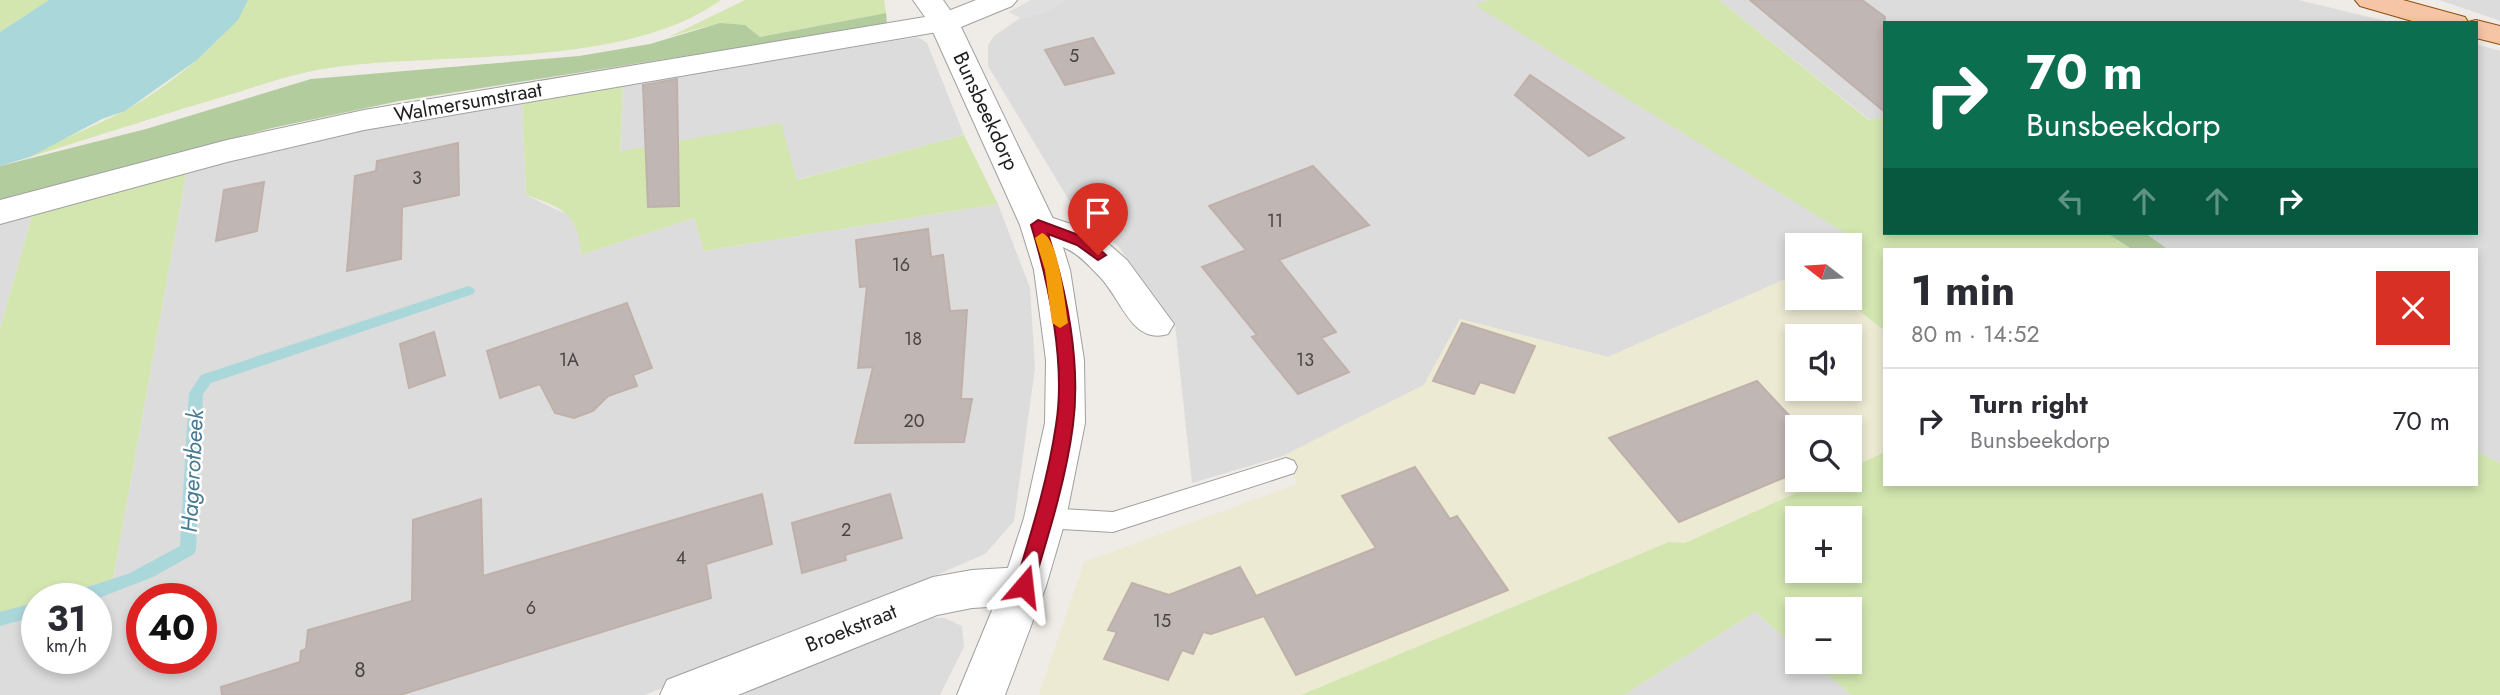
<!DOCTYPE html>
<html lang="en">
<head>
<meta charset="utf-8">
<style>
	:root { --surface:#fff; --page:#f7f7f7; --text:#2b2b33; --muted:#7c7c81; --line:#e1e1e2 }
	body { margin:0; font-family:Jost,sans-serif; background:var(--page); color:var(--text); height:100vh; display:flex; flex-direction:column; font-size:26px; white-space:nowrap }
	* { box-sizing:border-box; margin:0 }
	p { font-size:23px; color:var(--muted) }
	.icon { flex:none; width:38px; height:38px; fill:none; stroke:currentColor; stroke-width:2; stroke-linecap:round; stroke-linejoin:round }
	.map { position:relative; flex:1; overflow:hidden }
	.drawer { position:absolute; left:1883px; top:248px; width:595px; height:238px; display:flex; flex-direction:column; background:var(--surface); border-radius:0px; box-shadow:0 4px 10px #0003 }
	.drawer>* { flex:none }
	.top-card { position:absolute; left:1883px; top:21px; width:595px; height:214px; border-radius:0px; box-shadow:0 4px 10px #0003; background:#0b6e4f; color:#fff; overflow:hidden }
	.needle { width:46px; rotate:287deg }
	.buttons { position:absolute; left:1785px; top:233px; display:grid; gap:14px }
	.buttons a { display:grid; place-items:center; width:77px; height:77px; border-radius:0px; background:var(--surface); box-shadow:0 4px 10px #0003; font-size:35px }
	.speed { position:absolute; left:21px; top:583px; display:flex; gap:14px; font-size:35px; font-weight:700; text-align:center }
	.speed>* { display:grid; place-content:center; width:91px; height:91px; border-radius:50%; background:var(--surface); box-shadow:0 4px 10px #0003; line-height:1 }
	.speed small { font-size:18px; font-weight:400 }
	.speed .limit { border:10px solid #d22; background:#fff; color:#111 }
	.pin { position:absolute; display:grid; place-items:center; width:60px; height:60px; color:#fff; margin:-72px -30px; border-radius:50% 50% 50% 0; rotate:-45deg; box-shadow:0 0 7px #0007 }
	.pin .icon { rotate:45deg }
	.me { position:absolute; width:77px; margin:-38px; rotate:17deg; stroke-linejoin:round; filter:drop-shadow(0 0 5px #0008) }
	.turn { display:flex; align-items:center; gap:24px; height:147px; padding:0 28px; font-size:32px }
	.turn .icon { width:91px; height:91px; stroke-width:2.5 }
	.turn b { display:block; font-size:49px; line-height:60px }
	.lanes { display:flex; align-items:center; height:66px; padding:0 28px; background:#0003; justify-content:center; gap:35px; direction:ltr }
	.lanes .off { opacity:.35 }
	.round { display:grid; place-items:center; flex:none; width:74px; height:74px; border-radius:0px; background:var(--page) }
	.summary { display:flex; align-items:center; justify-content:space-between; height:119px; padding:0 28px }
	h1 { font-size:42px; font-weight:700; line-height:52px }
	ul { padding:0; list-style:none }
	li { display:flex; align-items:center; gap:21px; height:105px; padding:0 28px; border-top:2px solid var(--line) }
	li div { flex:1 }
	li b { display:block; font-size:26px }
	li em { font-style:normal }
	.map>svg:first-child { display:block }
	.residential { fill:#dddcdd; fill-rule:evenodd }
	.farmland { fill:#edead3; fill-rule:evenodd }
	.grass { fill:#d3e6b0; fill-rule:evenodd }
	.forest { fill:#b3cc9e }
	.parking { fill:#dfdfdf }
	.water { fill:#aad7da }
	.lines { fill:none; stroke-linecap:round; stroke-linejoin:round }
	.stream { fill:#aad7da; fill-rule:evenodd }
	.building { fill:#c0b6b3; stroke:#c0b0aa; stroke-width:2 }
	.service-casing { stroke:#a0a0a0; stroke-width:2 }
	.minor-casing { stroke:#a0a0a0; stroke-width:2 }
	.tertiary-casing { stroke:#a0a0a0; stroke-width:2 }
	.primary-casing { stroke:#914e0a; stroke-width:2 }
	.service { fill:#fff; fill-rule:evenodd }
	.minor { fill:#fff; fill-rule:evenodd }
	.tertiary { fill:#fff; fill-rule:evenodd }
	.primary { fill:#f6c5a5; fill-rule:evenodd }
	.route { fill:#c10e2c; stroke:#7d091d; stroke-width:2 }
	.slow { fill:#f59e0b }
	.labels { text-anchor:middle; stroke-width:5; stroke-linejoin:round; paint-order:stroke }
	.number-label { font-size:18px; fill:#474544 }
	.street-label { font-size:21px; fill:#1f1f1f; stroke:#fff }
	.near-number-label { font-size:21px; fill:#474544 }
	.water-label { font-size:23px; font-style:italic; fill:#487a92; stroke:#fff }
</style>
</head>
<body>
<div class="map">
<svg width="2500" height="695" viewBox="0 0 2500 695">
	<rect width="100%" height="100%" fill="#efebe6"/>
	<path class="residential" d="M1065 0H1488L1476 5 1859 241 1850 246 1797 245V274L1608 357 1460 319 1424 385 1283 456 1192 483 1175 325 1118 246 1073 207 988 66V45L994 36 1020 18 1043 13Z
		M1719 0H2298L2394 23H1885V116L1870 120Z
		M2439 0H2500V21L2495 19Z
		M918 37 927 43 964 135 796 180 620 152 623 84Z
		M2476 44 2500 51V463L2476 451V250H2169L2145 233H2476Z
		M522 101 526 195 568 215 580 232 581 255 694 218 704 251 998 204 1030 288 1035 368 1014 521 985 554 817 627 645 695H0V613L37 602V658H96V598H48L113 579 187 169 413 118ZM142 598H201V658H142Z
		M33 212 0 329V222Z
		M1755 612 1797 648V662H1813L1851 695H1624Z
		M933 618H945L962 626 964 647 940 695H736Z"/>
	<path class="farmland" d="M1797 274V298H1843L1885 331V452L1850 468V427H1797V480H1825L1685 543 1669 542 1301 695H1039L1084 562 1297 484 1283 456 1424 385 1460 319 1608 357ZM1797 336H1850V388H1797Z"/>
	<path class="grass" d="M0 0H49L0 32Z
		M248 0H721C623 70 446 51 329 68 296 73 264 84 232 94 164 114 97 136 30 157 60 138 95 127 126 110 166 88 227 41 248 0Z
		M745 0H884L886 13 760 37C730 14 703 28 669 37Z
		M1488 0H1719L1869 120 1885 116V233H2107L2133 250H1885V331L1843 298H1850V246L1858 241 1475 5Z
		M623 84 620 151 781 123 797 180 964 135 998 204 704 251 694 218 581 255C579 213 562 208 526 195L522 101Z
		M187 169 113 579 48 598H37V602L0 613V329L33 212Z
		M2476 451 2500 463V695H1851L1813 662H1850V609H1797V648L1755 612 1624 695H1301L1669 542 1685 543 1825 480H1850V468L1885 452V485H2476ZM1850 518V570H1797V518Z"/>
	<path class="forest" d="M886 13 887 24 399 101 272 128 0 200V166L146 129 311 79 579 56 650 44 720 23 745 25 760 37Z
		M2107 233H2145L2169 250H2133Z"/>
	<path class="parking" d="M1031 0H1065L1043 13 1020 18 1009 12Z"/>
	<path class="water" d="M49 0H248L238 20 197 60 125 111 102 119 30 157 0 166V32Z"/>
	<g class="lines">
		<path class="stream" d="M468 286 473 288 475 291 473 294 211 383 203 394 196 549 194 554 153 577 104 596 96 599 66 598 68 593 128 574 180 546 189 393 201 375Z
			M37 602V616L0 626V612Z"/>
	</g>
	<path class="building" d="M1750 0H1862L1885 17V112Z
		M1093 38 1114 73 1065 85 1045 50Z
		M1530 75 1624 138 1589 156 1515 95Z
		M677 79 679 206 648 207 643 85Z
		M458 143 459 195 402 207 401 259 347 271 355 176 376 171 377 161Z
		M1313 166 1369 225 1279 260 1336 332 1321 338 1349 372 1298 394 1252 337 1257 335 1202 267 1246 250 1209 206Z
		M264 182 257 231 216 241 224 190Z
		M928 229 931 257 943 255 950 311 967 310 961 399H972L964 442 855 443 873 367 858 368 867 286 860 287 856 240Z
		M627 303 652 368 633 375 637 386 608 396 593 411 574 418 555 413 540 384 500 398 487 351Z
		M1462 323 1535 346 1514 393 1480 382 1474 394 1433 381Z
		M434 332 445 375 409 388 400 344Z
		M1757 381 1797 424V472L1679 522 1609 438Z
		M1415 467 1450 519 1457 516 1508 590 1296 675 1264 616 1211 634 1203 632 1193 654 1182 650 1168 680 1104 659 1117 632 1108 630 1132 583 1169 595 1240 567 1256 596 1376 548 1342 496Z
		M762 494 772 544 706 564 711 598 400 695H222L221 687 300 662 301 651 306 649 308 630 412 601 413 520 481 499 483 576Z
		M890 494 902 538 845 555 846 560 802 573 792 523Z"/>
	<g class="lines">
		<defs>
			<path id="service" d="M1286 458 1294 461 1297 467 1294 473 1113 532 1045 528 1037 525 1033 518 1037 511 1045 508 1113 512Z"/>
			<path id="minor" d="M913 0H943L959 23 955 29 364 130 227 162 0 224V200L227 140 364 110 925 17Z
				M1038 213 1095 232 1127 260 1174 324 1168 334C1132 345 1122 300 1100 277 1091 268 1079 254 1067 249 1051 241 1030 241 1020 225L1026 217Z
				M1024 567 1040 573 1046 586 1040 599 1024 605 972 608 937 615 738 695H660L667 680 933 577 972 570Z"/>
			<path id="tertiary" d="M976 0H1017L1012 6 961 27 1056 225 1070 270 1084 360 1085 423 1066 518 1046 586 1005 695H957L1002 586 1024 518 1045 423 1046 360 1034 270 1020 225 929 23 933 17Z"/>
			<path id="primary" d="M2355 0H2403L2465 17 2468 22 2476 20 2500 26V44L2476 38V23H2419L2360 6Z"/>
		</defs>
		<use href="#service" class="service-casing"/>
		<use href="#minor" class="minor-casing"/>
		<use href="#tertiary" class="tertiary-casing"/>
		<use href="#primary" class="primary-casing"/>
		<use href="#service" class="service"/>
		<use href="#minor" class="minor"/>
		<use href="#tertiary" class="tertiary"/>
		<use href="#primary" class="primary"/>
	</g>
	<path class="route" d="M1038 220 1087 238 1106 255 1098 260 1077 245 1048 234C1067 292 1081 363 1073 425 1066 479 1049 533 1033 586L1030 591H1017L1015 586C1031 533 1048 480 1056 425 1066 364 1049 284 1031 225Z"/>
	<path class="slow" d="M1042 233C1059 238 1065 305 1068 323L1060 328 1052 323 1045 270 1035 238Z"/>
	<g class="labels">
		<g class="number-label">
			<text x="1074" y="62">5</text>
			<text x="417" y="184">3</text>
			<text x="1275" y="227">11</text>
			<text x="901" y="271">16</text>
			<text x="913" y="345">18</text>
			<text x="569" y="366">1A</text>
			<text x="1305" y="366">13</text>
			<text x="914" y="427">20</text>
			<text x="846" y="536">2</text>
			<text x="681" y="564">4</text>
			<text x="531" y="614">6</text>
			<text x="1162" y="627">15</text>
		</g>
		<g class="street-label">
			<text transform="translate(468 102) rotate(-10)" y="7">Walmersumstraat</text>
			<text transform="translate(986 111) rotate(65)" y="7">Bunsbeekdorp</text>
			<text transform="translate(851 628) rotate(-22)" y="7">Broekstraat</text>
		</g>
		<g class="near-number-label">
			<text x="360" y="677">8</text>
		</g>
		<g class="water-label">
			<text transform="translate(192 471) rotate(-87)" y="8">Hagerotbeek</text>
		</g>
	</g>
</svg>
<div class="buttons">
<a><svg class="needle" viewBox="-14 -14 28 28"><path d="M0-13l5 13h-10z" fill="#e53935"/><path d="M0 13l5-13h-10z" fill="#7c7c81"/></svg></a>
<a><svg class="icon" aria-label="sound" viewBox="0 0 24 24"><path d="M4 9h4l5-4v14l-5-4H4zM17 9q2 3 0 6"/></svg></a>
<a><svg class="icon" aria-label="search" viewBox="0 0 24 24"><circle cx="10" cy="10" r="6"/><path d="M15 15l6 6"/></svg></a>
<a>+</a>
<a>−</a>
</div>
<div class="speed"><div>31<small>km/h</small></div><div class="limit">40</div></div>
<div class="pin" style="left:1098px;top:255px;background:#d93025"><svg class="icon" aria-label="arrive" viewBox="0 0 24 24"><path d="M6 21V4h12l-3 4 3 4H6"/></svg></div>
<svg class="me" style="left:1024px;top:586px" viewBox="-20 -20 40 40"><path d="M0-17L14 15 0 8-14 15z" fill="#c10e2c" stroke="#fff" stroke-width="4"/></svg>
<div class="top-card">
<div class="turn"><svg class="icon" aria-label="right" viewBox="0 0 24 24"><path d="M7 20v-9h11M14 6l5 5-5 5"/></svg><div><b>70 m</b>Bunsbeekdorp</div></div>
<div class="lanes"><svg class="icon off" aria-label="left" viewBox="0 0 24 24"><path d="M17 20v-9H6M10 6l-5 5 5 5"/></svg><svg class="icon off" aria-label="ahead" viewBox="0 0 24 24"><path d="M12 20V5M6 11l6-6 6 6"/></svg><svg class="icon off" aria-label="ahead" viewBox="0 0 24 24"><path d="M12 20V5M6 11l6-6 6 6"/></svg><svg class="icon" aria-label="right" viewBox="0 0 24 24"><path d="M7 20v-9h11M14 6l5 5-5 5"/></svg></div>
</div>
<section class="drawer">
<div class="summary"><div><h1>1 min</h1><p>80 m · 14:52</p></div><a class="round" style="background:#d93025;color:#fff"><svg class="icon" aria-label="close" viewBox="0 0 24 24"><path d="M6 6l12 12M18 6L6 18"/></svg></a></div>
<ul>
<li><svg class="icon" aria-label="right" viewBox="0 0 24 24"><path d="M7 20v-9h11M14 6l5 5-5 5"/></svg><div><b>Turn right</b><p>Bunsbeekdorp</p></div><em>70 m</em></li>
</ul>
</section>
</div>
</body>
</html>
